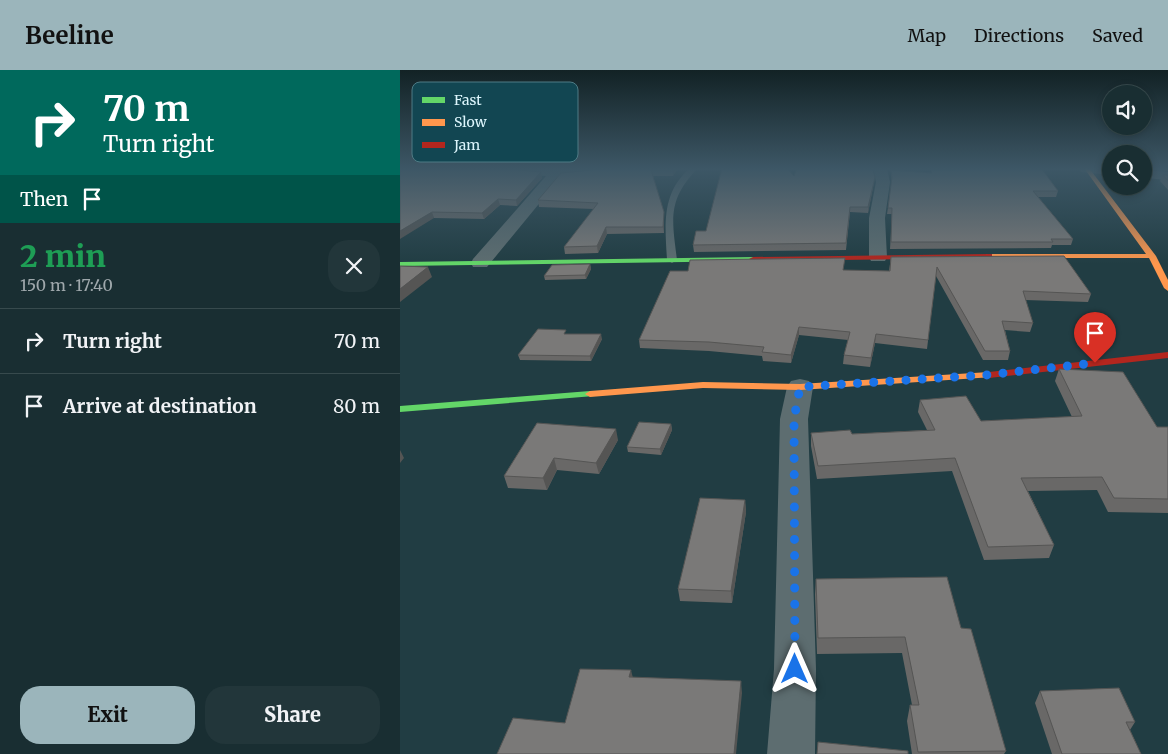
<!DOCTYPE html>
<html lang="en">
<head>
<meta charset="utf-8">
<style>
	:root { --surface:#192e32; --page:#22363a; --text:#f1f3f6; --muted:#9fa8ac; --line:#374a4d; --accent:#9bb5bb }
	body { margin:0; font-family:Merriweather,serif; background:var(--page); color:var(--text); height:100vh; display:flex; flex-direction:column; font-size:19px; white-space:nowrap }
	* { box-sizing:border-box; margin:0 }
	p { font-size:16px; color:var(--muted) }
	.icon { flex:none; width:28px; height:28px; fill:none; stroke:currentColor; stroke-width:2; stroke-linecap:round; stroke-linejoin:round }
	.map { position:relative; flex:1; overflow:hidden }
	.side { display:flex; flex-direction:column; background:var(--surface); width:400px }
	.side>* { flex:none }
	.hud { background:#00695c; color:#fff; overflow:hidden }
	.tools { position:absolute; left:702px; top:15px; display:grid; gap:10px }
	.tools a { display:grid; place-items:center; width:50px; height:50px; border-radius:50%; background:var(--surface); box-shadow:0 2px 8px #0003,0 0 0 1px var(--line); font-size:25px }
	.pin { position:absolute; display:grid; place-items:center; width:42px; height:42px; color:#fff; margin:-51px -21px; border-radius:50% 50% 50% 0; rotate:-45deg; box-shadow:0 0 5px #0007 }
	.pin .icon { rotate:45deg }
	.me { position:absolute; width:55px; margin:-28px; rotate:0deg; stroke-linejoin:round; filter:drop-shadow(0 0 4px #0008) }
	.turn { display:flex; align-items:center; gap:18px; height:105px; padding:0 20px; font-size:22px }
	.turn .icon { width:65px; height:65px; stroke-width:2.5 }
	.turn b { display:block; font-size:35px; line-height:42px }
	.then { display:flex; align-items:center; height:48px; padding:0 20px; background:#0003; gap:10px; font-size:19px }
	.round { display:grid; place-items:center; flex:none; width:52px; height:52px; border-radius:20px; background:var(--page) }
	.summary { display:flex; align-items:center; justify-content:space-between; height:85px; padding:0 20px }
	h1 { font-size:30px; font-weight:800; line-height:38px; color:#1e9e55 }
	.action { display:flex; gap:10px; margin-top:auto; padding:10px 20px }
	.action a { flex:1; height:58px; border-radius:20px; background:var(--accent); color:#111; font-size:20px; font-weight:800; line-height:58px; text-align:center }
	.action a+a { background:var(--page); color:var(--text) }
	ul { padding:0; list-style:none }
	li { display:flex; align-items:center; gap:15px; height:65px; padding:0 20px; border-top:1px solid var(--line) }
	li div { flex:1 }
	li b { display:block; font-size:19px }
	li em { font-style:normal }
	header { display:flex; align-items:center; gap:30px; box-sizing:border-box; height:70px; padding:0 25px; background:var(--accent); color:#111 }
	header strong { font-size:24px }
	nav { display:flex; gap:28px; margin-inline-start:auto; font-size:18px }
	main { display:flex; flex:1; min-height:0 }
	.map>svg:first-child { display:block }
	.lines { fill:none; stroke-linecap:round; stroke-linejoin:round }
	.lane { fill:#5d6d70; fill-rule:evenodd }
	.street { fill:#5d6d70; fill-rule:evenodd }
	.fast { fill:#63d668; fill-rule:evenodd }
	.slow { fill:#ff974d; fill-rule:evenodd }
	.jam { fill:#b3261e; fill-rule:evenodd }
	.wall { fill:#696867 }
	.shaded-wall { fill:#555554 }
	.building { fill:#7a7978; stroke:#555554 }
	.route { stroke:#1a73e8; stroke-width:9; stroke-dasharray:0 16.2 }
	.key { fill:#124652; stroke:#4f7b85; stroke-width:1 }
	.key-label { font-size:14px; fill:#dcf5fc }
</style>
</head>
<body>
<header>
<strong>Beeline</strong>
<nav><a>Map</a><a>Directions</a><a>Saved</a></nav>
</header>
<main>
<section class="side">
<div class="hud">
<div class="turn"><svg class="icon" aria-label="right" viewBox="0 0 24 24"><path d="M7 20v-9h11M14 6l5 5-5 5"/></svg><div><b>70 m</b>Turn right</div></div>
<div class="then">Then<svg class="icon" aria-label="arrive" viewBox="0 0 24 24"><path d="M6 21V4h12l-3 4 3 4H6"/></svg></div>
</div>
<div class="summary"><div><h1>2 min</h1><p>150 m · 17:40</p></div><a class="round"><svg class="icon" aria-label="close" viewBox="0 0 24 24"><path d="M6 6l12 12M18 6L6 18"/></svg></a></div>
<ul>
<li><svg class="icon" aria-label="right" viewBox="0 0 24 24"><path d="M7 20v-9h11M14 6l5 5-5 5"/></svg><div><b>Turn right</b></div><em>70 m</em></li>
<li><svg class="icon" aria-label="arrive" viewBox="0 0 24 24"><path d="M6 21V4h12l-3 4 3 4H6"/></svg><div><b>Arrive at destination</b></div><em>80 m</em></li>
</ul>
<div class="action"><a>Exit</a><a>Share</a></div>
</section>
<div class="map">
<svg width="768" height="684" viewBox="0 0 768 684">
	<rect width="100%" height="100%" fill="#213d43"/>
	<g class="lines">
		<path class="lane" d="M290 98H298C267 130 272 149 277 190L272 193 267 190C265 155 261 123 290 98Z"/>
		<path class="street" d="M96 98H224L223 101 188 106 161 107 87 197H73L71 193 73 189 146 106 102 102Z
			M473 98H487L490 112 485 148 487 187 485 191H471L469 187V148L476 112Z
			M680 98H711V105L681 102Z
			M744 100 768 102V110L744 108Z
			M400 309 409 311 413 317 408 349 416 599 415 684H367L374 599 380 349 387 317 391 311Z"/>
		<path class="fast" d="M353 187 357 189 356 191 0 196V192Z
			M190 321 194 322 195 324 194 326 0 342V336Z"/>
		<path class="slow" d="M684 98H689L756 186 768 210V221L764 218 749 188H586V184H746Z
			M589 302 594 305 593 307 400 320 303 318 190 327 185 324 190 321 303 312 400 314Z"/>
		<path class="jam" d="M589 184H592V188L353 191 349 189 353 187Z
			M768 282V288L589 308 584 305 589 302Z"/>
	</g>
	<path class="wall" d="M0 98 142 108 117 136 100 135 84 149 34 148Z
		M211 98H278L273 106H253L264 148V163L207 164 198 183 165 184 164 177 194 139 139 137 138 130Z
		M554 98H641L658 121 656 127H638L673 169 671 175H652L651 178 490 179 492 144H487L492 112 491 106V100L531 103V100H554Z
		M768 98V101L750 98Z
		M763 105H768V120L760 111Z
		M394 106 474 112 468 143 450 142 446 180 294 182 293 175 306 161Z
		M491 187 691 224 688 232 625 230 633 253 630 262 605 260 610 281 608 290H583L536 206 527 279 475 273 470 297 443 294 444 285 448 270 399 265 391 293 363 291 362 286 309 281 240 278 239 270 444 200 489 201Z
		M190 194 191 199 186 209 145 210 144 206Z
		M167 264 202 269 191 291 120 290 118 285Z
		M659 299 757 357H768V443L708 442 697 420 628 421 654 475 649 488 584 490 552 401 417 409 411 376V363L452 364 527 360 518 342 520 330 581 351 672 347 655 311Z
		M137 353 218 370 199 404 157 400 147 420 108 418 104 406Z
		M271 354 272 360 261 385 228 382 227 377Z
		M345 430 346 442 332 533 280 531 278 519Z
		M416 509 561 558 606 681 604 684H512L507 651 510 635H512L502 583 417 584 415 524Z
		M640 621 735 652 730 660 741 684H652L635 633Z"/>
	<path class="shaded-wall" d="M274 98H278L273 106V101Z
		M141 102 142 108 117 136 116 130Z
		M475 107 474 112 468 143V137Z
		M98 129 100 135 84 149 82 143Z
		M32 142 34 148 0 169V161Z
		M264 142V163L263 157Z
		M206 157 207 164 198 183 197 176Z
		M190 194 191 199 186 209 185 205Z
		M28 197 32 207 0 232V219Z
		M399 257V265L391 293V285Z
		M201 264 202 269 191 291 190 286Z
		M476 264 475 273 470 297 471 288Z
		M271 354 272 360 261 385 260 379Z
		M216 359 218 370 199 404 196 393Z
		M0 380 4 388 0 393Z
		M154 388 157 400 147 420 143 408Z
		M345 430 346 442 332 533 331 521Z
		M231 600 234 612 229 607Z
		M341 611 342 623 336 684H334Z"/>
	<path class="building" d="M0 98H100L141 102 116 130 98 129 82 143 32 142 0 161Z
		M211 98H274L273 101 251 100 264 142 263 157H206L197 176 164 177 198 133 138 130 161 103Z
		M322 98H387L394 106 397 98H459L473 100 475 107 468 137H450L446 173 293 175 296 161H306Z
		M555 98H641L658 121H633L673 169H651L653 172H491L492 138H488L492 107 491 100 532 103 531 100H555Z
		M763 105H768V111Z
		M664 186 691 224 623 221 633 253 602 251 610 281H585L537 197 528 270 476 264 471 288 444 285 450 262 399 257 391 285 362 282 364 277 309 272 239 270 270 201H288L290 190 445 188 443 200 490 201 491 187Z
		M190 194 185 205 144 206 152 195Z
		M0 196 28 197 0 219Z
		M138 259 166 260 164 264H201L190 286 118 285Z
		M659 299 723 302 757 357H768V429L714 428 702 407 621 408 654 475 588 477 555 388 418 396 411 363 450 360 452 364 535 360 520 330 566 326 581 351 682 346Z
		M239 352 271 354 260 379 227 377Z
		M137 353 216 359 196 393 154 388 143 408 104 406Z
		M300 428 345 430 331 521 278 519Z
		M547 507 561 558 571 559 606 681 518 682 510 635H519L505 567 418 568 416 509Z
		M180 599 231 600 229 607 341 611 334 684H97L113 648 165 653Z
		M719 618 735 652H726L741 684H662L640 621Z
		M418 672 508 681V684H417Z"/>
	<linearGradient id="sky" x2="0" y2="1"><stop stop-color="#122225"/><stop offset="0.51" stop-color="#3d5766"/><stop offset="1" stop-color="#3d5766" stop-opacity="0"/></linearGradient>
	<rect width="768" height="194" fill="url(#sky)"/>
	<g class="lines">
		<path class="route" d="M395 599 394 349 400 317 586 305 695 293"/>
	</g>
	<rect x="12" y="12" width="166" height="80" rx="8" class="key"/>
	<rect x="22" y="27" width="23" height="6" fill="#63d668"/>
	<rect x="22" y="49" width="23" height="7" fill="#ff974d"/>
	<rect x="22" y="72" width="23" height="6" fill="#b3261e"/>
	<g class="key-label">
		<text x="54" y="35">Fast</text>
		<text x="54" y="57">Slow</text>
		<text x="54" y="80">Jam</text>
	</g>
</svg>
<div class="tools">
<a><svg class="icon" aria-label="sound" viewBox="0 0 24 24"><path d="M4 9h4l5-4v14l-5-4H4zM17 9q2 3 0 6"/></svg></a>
<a><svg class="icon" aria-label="search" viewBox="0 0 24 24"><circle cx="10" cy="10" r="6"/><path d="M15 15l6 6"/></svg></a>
</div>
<div class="pin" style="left:695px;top:293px;background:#d93025"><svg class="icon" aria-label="arrive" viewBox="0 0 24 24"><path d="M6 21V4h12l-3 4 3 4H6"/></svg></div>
<svg class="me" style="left:395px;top:599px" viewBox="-20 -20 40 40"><path d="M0-17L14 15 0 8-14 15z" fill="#1a73e8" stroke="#fff" stroke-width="4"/></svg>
</div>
</main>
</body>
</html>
